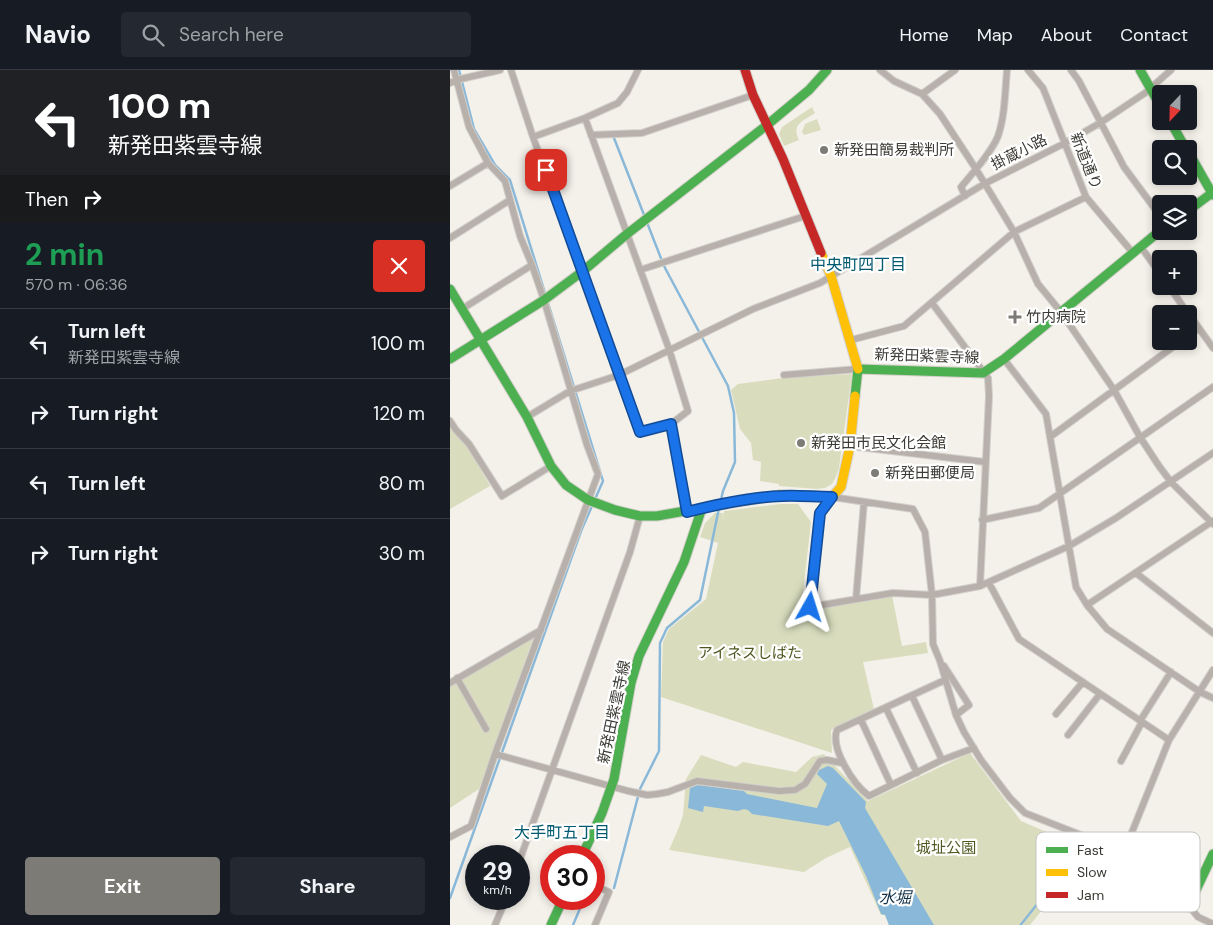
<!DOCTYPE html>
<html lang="en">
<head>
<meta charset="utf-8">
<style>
	:root { --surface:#171b24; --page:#242831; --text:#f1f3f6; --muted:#9ea1a6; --line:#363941; --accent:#7c7b75 }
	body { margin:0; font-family:"DM Sans","Noto Sans JP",sans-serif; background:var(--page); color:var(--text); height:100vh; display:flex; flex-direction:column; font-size:19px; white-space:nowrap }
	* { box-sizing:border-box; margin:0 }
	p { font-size:16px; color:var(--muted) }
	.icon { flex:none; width:28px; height:28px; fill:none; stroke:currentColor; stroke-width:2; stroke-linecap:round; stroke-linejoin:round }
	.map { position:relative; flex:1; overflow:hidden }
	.panel { display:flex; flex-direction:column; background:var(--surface); width:450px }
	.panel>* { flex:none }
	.guide { background:#202124; color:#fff; overflow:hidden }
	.needle { width:32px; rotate:202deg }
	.fabs { position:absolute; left:702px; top:15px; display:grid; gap:10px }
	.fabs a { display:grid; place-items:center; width:45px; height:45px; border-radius:5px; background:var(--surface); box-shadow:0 2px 8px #0003; font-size:25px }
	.speed { position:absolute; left:15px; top:775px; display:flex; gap:10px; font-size:25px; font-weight:700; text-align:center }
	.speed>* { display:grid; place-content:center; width:65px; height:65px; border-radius:50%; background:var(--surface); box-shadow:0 2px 8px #0003; line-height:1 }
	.speed small { font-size:12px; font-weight:400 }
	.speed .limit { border:8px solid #d22; background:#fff; color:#111 }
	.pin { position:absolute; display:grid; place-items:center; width:42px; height:42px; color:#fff; margin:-21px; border-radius:10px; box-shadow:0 2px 8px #0006 }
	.me { position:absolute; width:55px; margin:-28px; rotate:6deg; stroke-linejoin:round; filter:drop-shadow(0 0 4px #0008) }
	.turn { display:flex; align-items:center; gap:18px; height:105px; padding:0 25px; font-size:22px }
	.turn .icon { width:65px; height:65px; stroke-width:2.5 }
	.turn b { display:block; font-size:35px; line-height:42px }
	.then { display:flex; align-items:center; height:48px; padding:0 25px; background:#0003; gap:10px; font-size:19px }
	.round { display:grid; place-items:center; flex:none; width:52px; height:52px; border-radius:5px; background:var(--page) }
	.summary { display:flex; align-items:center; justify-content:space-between; height:85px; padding:0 25px }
	h1 { font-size:30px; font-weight:700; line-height:38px; color:#1e9e55 }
	.button { display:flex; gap:10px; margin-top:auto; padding:10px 25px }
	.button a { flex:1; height:58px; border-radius:5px; background:var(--accent); color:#fff; font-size:20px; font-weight:700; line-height:58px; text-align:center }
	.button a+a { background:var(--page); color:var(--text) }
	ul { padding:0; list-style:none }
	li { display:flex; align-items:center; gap:15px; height:70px; padding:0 25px; border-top:1px solid var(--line) }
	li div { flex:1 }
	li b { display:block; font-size:19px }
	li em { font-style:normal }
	header { display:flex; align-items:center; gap:30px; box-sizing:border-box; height:70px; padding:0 25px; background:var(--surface); border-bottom:1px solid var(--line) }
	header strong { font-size:24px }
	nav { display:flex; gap:28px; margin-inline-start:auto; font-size:18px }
	.search { width:350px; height:45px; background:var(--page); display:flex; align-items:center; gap:12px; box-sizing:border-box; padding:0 18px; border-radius:5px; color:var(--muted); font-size:19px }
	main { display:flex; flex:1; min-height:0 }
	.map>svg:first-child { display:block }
	.green { fill:#d9ddbe }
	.water { fill:#8ab8d8 }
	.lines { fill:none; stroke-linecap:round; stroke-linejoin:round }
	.stream { stroke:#8ab8d8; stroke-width:2.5 }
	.street-casing { stroke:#d2cfca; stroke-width:8 }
	.fast-casing { stroke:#d2cfca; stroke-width:11 }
	.slow-casing { stroke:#d2cfca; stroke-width:11 }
	.jam-casing { stroke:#d2cfca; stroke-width:11 }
	.street { stroke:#b8b0aa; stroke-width:6 }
	.fast { stroke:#4caf50; stroke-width:9 }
	.slow { stroke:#ffc107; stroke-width:9 }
	.jam { stroke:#c62828; stroke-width:9 }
	.route-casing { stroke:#114b97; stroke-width:12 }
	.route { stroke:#1a73e8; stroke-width:9 }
	.poi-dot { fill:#7c7b75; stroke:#fff; stroke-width:2 }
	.labels { text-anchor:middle; stroke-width:4.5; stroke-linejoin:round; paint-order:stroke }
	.poi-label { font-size:15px; fill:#3c3b36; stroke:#fff; text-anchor:start }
	.street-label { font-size:15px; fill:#3c3b36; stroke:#fff }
	.park-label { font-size:15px; fill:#505821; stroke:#fff }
	.neighbourhood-label { font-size:16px; fill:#00596f; stroke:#fff }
	.water-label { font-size:16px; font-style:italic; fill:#123045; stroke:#fff }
	.key { fill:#fff; stroke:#c4c4c3; stroke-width:1 }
	.key-label { font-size:14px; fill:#3c3b36 }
</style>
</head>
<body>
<header>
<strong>Navio</strong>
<div class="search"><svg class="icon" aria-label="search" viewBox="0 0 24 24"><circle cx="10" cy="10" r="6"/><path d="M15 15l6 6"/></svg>Search here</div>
<nav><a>Home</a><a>Map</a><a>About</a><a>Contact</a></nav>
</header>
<main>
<section class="panel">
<div class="guide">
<div class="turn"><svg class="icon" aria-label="left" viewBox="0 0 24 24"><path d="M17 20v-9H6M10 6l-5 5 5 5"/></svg><div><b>100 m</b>新発田紫雲寺線</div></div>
<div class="then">Then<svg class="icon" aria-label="right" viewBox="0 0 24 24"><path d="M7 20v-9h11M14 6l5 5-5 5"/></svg></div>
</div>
<div class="summary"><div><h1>2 min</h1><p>570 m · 06:36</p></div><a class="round" style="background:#d93025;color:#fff"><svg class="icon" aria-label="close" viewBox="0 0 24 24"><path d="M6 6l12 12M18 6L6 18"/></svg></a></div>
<ul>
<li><svg class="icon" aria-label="left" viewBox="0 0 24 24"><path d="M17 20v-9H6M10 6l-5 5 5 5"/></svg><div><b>Turn left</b><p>新発田紫雲寺線</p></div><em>100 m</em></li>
<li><svg class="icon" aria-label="right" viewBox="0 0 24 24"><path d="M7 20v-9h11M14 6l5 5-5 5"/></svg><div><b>Turn right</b></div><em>120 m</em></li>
<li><svg class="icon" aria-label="left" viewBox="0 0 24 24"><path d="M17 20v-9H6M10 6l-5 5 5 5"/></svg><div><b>Turn left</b></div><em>80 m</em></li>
<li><svg class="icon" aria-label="right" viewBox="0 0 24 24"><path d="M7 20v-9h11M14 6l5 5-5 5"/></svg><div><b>Turn right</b></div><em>30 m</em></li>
</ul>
<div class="button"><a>Exit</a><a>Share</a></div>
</section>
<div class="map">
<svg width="763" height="855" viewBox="0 0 763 855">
	<rect width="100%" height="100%" fill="#f4f1ea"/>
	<path class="green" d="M362 37 365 43C353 51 341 54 349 70L334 76 329 64 332 57Z
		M367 49 371 60 354 65 352 62 355 54Z
		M402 304 389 398 386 407 382 414 375 418 367 419 329 416V414L310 411 311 392 303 390 301 373 290 359 281 320 288 314 333 308Z
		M0 356 4 363 16 374 40 416 0 439Z
		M331 434H348L361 452 352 531 355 540 442 525 452 576 476 572 478 583 413 592 424 639 381 660 382 683 211 627 213 572 219 559 256 529 268 473 250 467 255 453 265 443H273L272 452 274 441Z
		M80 569H83L29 719 0 738V617Z
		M520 683 571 751 640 781 580 855H439L435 845H431L400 777 376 788 354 802 219 780 229 757 233 745 236 709 251 685 286 697 293 692 346 702 362 687 374 684 418 731Z"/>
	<path class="water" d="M378 696 383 698 416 732 415 738 484 855H439L435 845 431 844 416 806 389 751 378 756 302 744 298 740 294 739 288 741 254 736 253 742 238 738 240 718 248 715 256 716 294 721 297 724 367 738 377 714 367 704 369 700Z
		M624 786 626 788 572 855H569Z"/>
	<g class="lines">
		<path class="stream" d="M164 68 214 196 278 316 284 343 285 392 273 421 271 430
			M164 818 190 719 209 681 210 573 217 558 250 530 269 438
			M0 828 131 461 153 411 60 110 45 95 24 59 9 0
			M123 855 134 829"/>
		<defs>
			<path id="street" d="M61 0 83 67 190 362 221 354 238 341 219 279 135 48
				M430 0 444 11 472 24 490 44 526 99 564 162 588 214 611 242 664 320 690 367 709 396 721 412 763 454
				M578 0 593 18 636 127 683 183
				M621 0 629 11 674 97 711 147
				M0 13 6 10 50 0
				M472 24 505 0
				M141 65 192 63 303 25
				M83 67 135 48 168 33 177 22 188 0
				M0 116 38 93
				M515 126 511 117C522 104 542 82 548 66 555 46 555 22 557 0
				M0 168 60 130
				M691 177 711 205
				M190 200 355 146
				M719 216 738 244
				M482 233 538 308 539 326 530 516
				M12 239 82 195
				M739 244 763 278
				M739 266 749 258
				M401 270 454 256 564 162 636 127
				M554 289 596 344 626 517 637 535 657 559 750 622 763 628
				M334 305 408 299
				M77 347 120 321 169 305 303 239 370 213 534 114 615 73 650 53 695 23 721 0
				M0 351 6 360 19 374 52 426 101 396
				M221 354 237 442
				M600 367 731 271
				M400 376 535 392
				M763 383 666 448 619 476 530 516 482 525 443 523 360 537 371 443 382 427 463 439 475 462 482 525 483 574 490 591 506 645 514 662 531 690 560 728 575 743 674 782 702 795 714 805 748 847 763 854
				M532 450 589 438 763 317
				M686 503 763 563
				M539 513 569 569 719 670
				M406 529 414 432
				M637 535 763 451
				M494 596 519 635 506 645
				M7 608 36 659
				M495 610 387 660C380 679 404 715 419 726L492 690 524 678
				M0 613 91 560
				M462 626 492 690
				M436 638 467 703
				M606 644 633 612
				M411 650 441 715
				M690 651 721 602
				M618 665 650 624
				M45 684 178 721 197 725 207 724 218 722 247 711 329 721 345 720 355 714 370 691 377 690 392 693
				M671 691 692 652
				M0 767 21 756 45 684 148 404 137 375 94 230 82 195 70 166 55 111 38 93 19 57 4 0
				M674 782 719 670 763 600
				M69 792 180 482 190 446
				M144 815 159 822 145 855
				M45 855 56 829"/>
			<path id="fast" d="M690 0 711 37
				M720 51 736 79
				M739 83 763 125
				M739 140 762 123
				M0 219 77 347 101 396 116 415 138 430 165 440 190 446H207L252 438
				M0 289 94 230 133 201 177 164 317 55 359 20 377 0
				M405 326 408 299 533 303 554 289 711 160
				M132 786 152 743 164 709 181 613 189 586 234 492 252 438 330 425
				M738 837 763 784
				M101 855 113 829"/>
			<path id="slow" d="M371 183 381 206 408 299
				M330 425 382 427 391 417 400 376 405 326"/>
			<path id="jam" d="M295 0 303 25 333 89 371 183"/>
		</defs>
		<use href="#street" class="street-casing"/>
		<use href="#fast" class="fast-casing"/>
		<use href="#slow" class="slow-casing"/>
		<use href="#jam" class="jam-casing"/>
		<use href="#street" class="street"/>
		<use href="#fast" class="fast"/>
		<use href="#slow" class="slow"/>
		<use href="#jam" class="jam"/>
	</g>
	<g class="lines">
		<defs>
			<path id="route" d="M96 100 190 362 221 354 237 442C268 434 300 427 332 426 348 425 365 427 382 427L370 443 360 537"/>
		</defs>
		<use href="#route" class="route-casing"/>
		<use href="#route" class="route"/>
	</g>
	<g class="poi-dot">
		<circle cx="374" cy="80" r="5"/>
		<path d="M562.5 239.5h5v5h5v5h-5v5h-5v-5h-5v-5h5z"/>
		<circle cx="351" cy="373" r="5"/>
		<circle cx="425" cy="403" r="5"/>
	</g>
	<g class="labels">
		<g class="poi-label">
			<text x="384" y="85">新発田簡易裁判所</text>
			<text x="576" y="252">竹内病院</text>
			<text x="361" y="378">新発田市民文化会館</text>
			<text x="435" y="408">新発田郵便局</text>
		</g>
		<g class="street-label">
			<text transform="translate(569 82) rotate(-27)" y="5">掛蔵小路</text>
			<text transform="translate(636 91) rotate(68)" y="5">新道通り</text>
			<text transform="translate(477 286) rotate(2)" y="5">新発田紫雲寺線</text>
			<text transform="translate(164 642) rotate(-78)" y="5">新発田紫雲寺線</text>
		</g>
		<g class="park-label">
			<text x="300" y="588">アイネスしばた</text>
			<text x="496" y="783">城址公園</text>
		</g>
		<g class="neighbourhood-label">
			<text x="408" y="200">中央町四丁目</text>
			<text x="112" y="768">大手町五丁目</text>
		</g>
		<g class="water-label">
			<text x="445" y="833">水堀</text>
		</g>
	</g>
	<rect x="586" y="762" width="164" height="80" rx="8" class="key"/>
	<rect x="596" y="777" width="22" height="6" fill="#4caf50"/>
	<rect x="596" y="799" width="22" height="7" fill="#ffc107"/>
	<rect x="596" y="822" width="22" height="6" fill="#c62828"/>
	<g class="key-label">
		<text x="627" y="785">Fast</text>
		<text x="627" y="807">Slow</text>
		<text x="627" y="830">Jam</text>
	</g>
</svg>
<div class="fabs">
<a><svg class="needle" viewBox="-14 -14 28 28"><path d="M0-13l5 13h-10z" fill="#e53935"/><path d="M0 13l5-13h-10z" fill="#9ea1a6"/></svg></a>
<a><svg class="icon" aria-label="search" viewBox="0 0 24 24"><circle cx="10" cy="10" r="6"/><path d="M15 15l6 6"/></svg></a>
<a><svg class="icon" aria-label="layers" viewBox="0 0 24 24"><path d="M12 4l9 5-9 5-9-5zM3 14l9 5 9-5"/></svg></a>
<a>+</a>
<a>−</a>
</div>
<div class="speed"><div>29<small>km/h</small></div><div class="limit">30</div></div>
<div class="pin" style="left:96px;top:100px;background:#d93025"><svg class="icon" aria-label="arrive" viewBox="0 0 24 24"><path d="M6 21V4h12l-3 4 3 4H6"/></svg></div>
<svg class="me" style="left:360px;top:537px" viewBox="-20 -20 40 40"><path d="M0-17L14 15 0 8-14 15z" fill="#1a73e8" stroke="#fff" stroke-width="4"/></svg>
</div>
</main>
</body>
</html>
